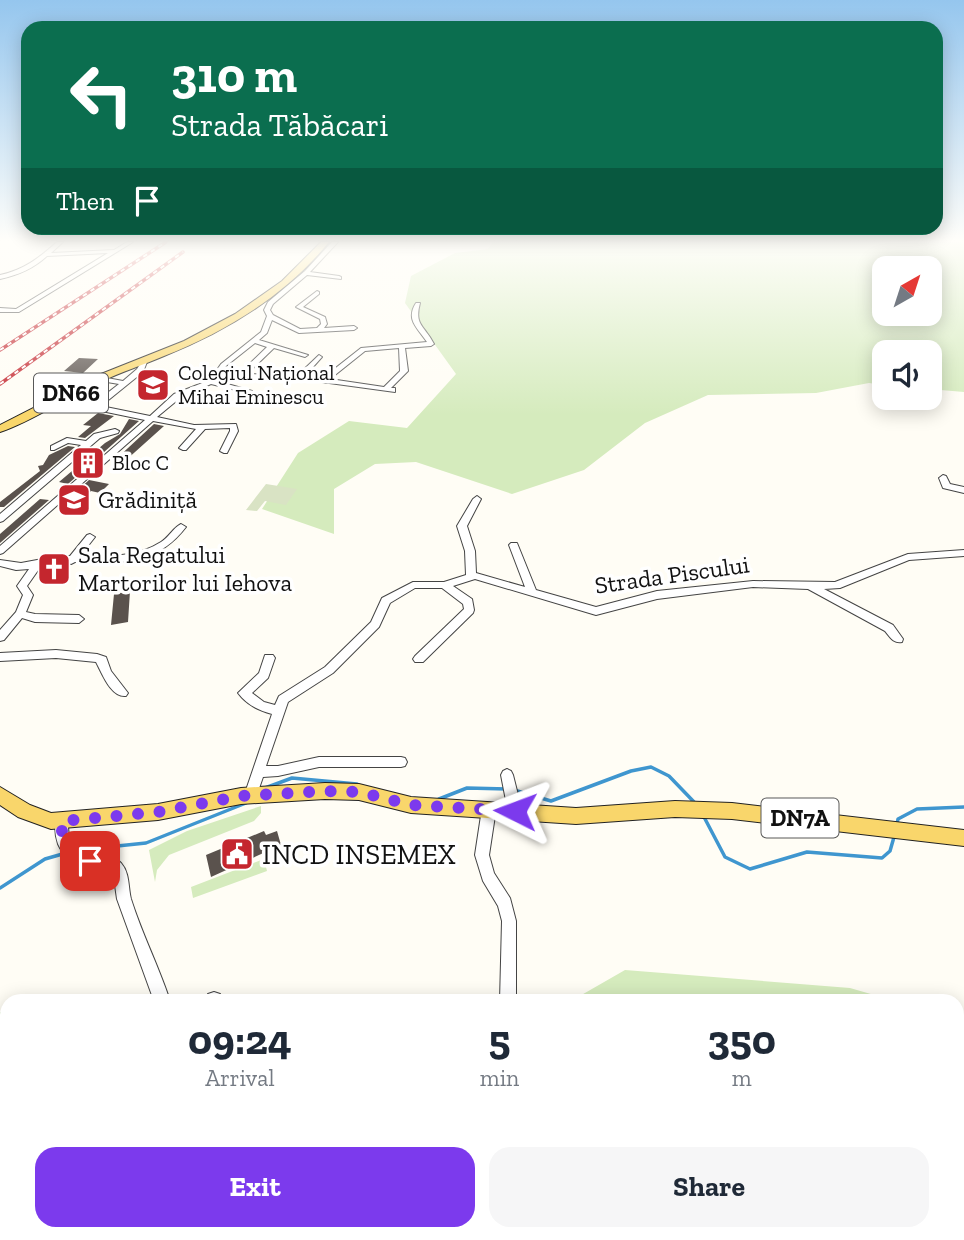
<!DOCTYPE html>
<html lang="en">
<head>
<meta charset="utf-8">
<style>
	:root { --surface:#fff; --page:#f6f6f7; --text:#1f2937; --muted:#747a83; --accent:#7c3aed }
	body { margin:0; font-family:"Zilla Slab",serif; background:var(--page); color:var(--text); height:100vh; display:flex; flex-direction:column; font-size:26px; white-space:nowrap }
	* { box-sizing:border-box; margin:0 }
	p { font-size:23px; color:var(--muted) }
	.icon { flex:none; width:38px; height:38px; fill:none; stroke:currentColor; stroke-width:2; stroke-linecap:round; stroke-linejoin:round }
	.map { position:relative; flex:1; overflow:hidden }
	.side { position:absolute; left:0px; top:994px; width:964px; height:247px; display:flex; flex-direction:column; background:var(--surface); border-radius:21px 21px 0 0; box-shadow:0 4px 18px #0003 }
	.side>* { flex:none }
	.hud { position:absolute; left:21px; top:21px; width:922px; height:214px; border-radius:21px; box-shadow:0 4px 18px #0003; background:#0b6e4f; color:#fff; overflow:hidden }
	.needle { width:46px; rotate:39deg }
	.tools { position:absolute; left:872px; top:256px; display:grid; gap:14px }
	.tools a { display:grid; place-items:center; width:70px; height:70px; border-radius:14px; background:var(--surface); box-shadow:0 4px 18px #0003; font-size:35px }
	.pin { position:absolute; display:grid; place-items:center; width:60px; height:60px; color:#fff; margin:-30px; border-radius:14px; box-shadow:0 4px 10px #0006 }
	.me { position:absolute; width:77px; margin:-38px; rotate:273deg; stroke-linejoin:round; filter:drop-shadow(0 0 5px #0008) }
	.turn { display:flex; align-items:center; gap:24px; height:147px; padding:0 35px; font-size:32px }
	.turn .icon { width:91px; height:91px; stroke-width:2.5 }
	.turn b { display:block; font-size:49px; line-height:60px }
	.then { display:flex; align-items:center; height:66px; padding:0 35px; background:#0003; gap:14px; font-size:26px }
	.eta { display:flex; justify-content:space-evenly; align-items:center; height:119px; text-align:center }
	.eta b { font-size:42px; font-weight:700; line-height:49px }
	.cta { display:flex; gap:14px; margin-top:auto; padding:14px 35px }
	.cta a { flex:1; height:80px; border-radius:21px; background:var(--accent); color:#fff; font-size:28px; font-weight:700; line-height:80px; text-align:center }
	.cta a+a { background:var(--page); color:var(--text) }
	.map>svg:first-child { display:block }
	.green { fill:#d5ebbd; fill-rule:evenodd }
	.forest { fill:#b9dc9c }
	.cemetery { fill:#d9e3c4 }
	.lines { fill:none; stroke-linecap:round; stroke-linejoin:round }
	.stream { stroke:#3f96cf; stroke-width:3.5 }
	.building { fill:#5a524d }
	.minor-casing { stroke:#444; stroke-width:2 }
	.major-casing { stroke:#222; stroke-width:2 }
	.minor { fill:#fff; fill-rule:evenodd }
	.major { fill:#f9d66b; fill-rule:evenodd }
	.rail-casing { stroke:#c4262e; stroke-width:3.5 }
	.rail { stroke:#fff; stroke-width:2; stroke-dasharray:4.5; stroke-linecap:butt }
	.route { stroke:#7c3aed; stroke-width:12; stroke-dasharray:0 21.6 }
	.labels { text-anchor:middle; stroke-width:7; stroke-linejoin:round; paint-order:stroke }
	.far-poi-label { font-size:21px; fill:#111; stroke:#fff; text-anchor:start }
	.shield { fill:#fff; stroke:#585858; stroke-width:2 }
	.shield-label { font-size:23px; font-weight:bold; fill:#111 }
	.poi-label { font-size:24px; fill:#111; stroke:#fff; text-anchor:start }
	.street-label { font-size:24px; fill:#111; stroke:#fff }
	.near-poi-label { font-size:28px; fill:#111; stroke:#fff; text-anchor:start }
</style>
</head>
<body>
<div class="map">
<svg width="964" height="1240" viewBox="0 0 964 1240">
	<rect width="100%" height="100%" fill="#fffdf5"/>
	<path class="green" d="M493 242H964V392L929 389V352H884V385L869 383 816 393 708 395 645 423 584 470 512 494 416 462 375 464 334 489V534L262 509 298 453 349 421 407 428 456 374 405 303 411 276 455 253 488 249ZM884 268H929V313H884Z
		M261 806V813L254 821 169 855 157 870 155 882 149 850 187 831Z
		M264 859 267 871 193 898 191 887Z
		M625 970 850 988 895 1001H571Z
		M957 1018 964 1020V1240H334L336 1234H957Z"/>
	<path class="forest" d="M0 1012 7 1015V1234H38V1240H0Z"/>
	<path class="cemetery" d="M266 484 297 489 286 505 265 501 257 511 246 510Z"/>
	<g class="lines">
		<path class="stream" d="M265 788 292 778 357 784
			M514 790 551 801 631 771 651 767 669 776 695 803
			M439 799 467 788 507 789
			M704 817 725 857 750 869 807 852 882 858 890 851 894 837
			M897 824 898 819 917 809 964 807
			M79 850 146 843 246 803
			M0 888 45 859 66 853"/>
	</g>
	<path class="building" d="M79 358 98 359 83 373 64 371Z
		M98 413 114 416 85 438 78 437 91 426 83 425Z
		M129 419 139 421 68 484 59 482 105 443 120 434Z
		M154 424 164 426 125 461 115 460Z
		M68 446 75 447 4 507H0V502L40 471 38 466 43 465 49 455Z
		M89 480 109 484 100 493 91 491 86 497 77 491Z
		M40 499 49 500 0 543V534Z
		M130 591 128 622 111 625 114 594Z
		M264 831 266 835 277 831 281 845 211 877 206 855Z"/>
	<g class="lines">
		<defs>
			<path id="minor" d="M57 242H63L51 253 114 250 127 242H133L19 312H0V308L16 309 108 253 47 256C33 269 18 275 0 279V275C24 270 39 258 57 242Z
				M332 242H338L310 272 339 276 341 277V279L307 275 273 304 270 310 273 315 300 329 317 328 321 324 320 319 296 307 317 291 319 292V294L303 307 325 317 327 324 324 328 354 326 357 328 354 330 299 333 272 320 267 333 259 340 308 355 305 357 274 348 247 374 298 375 319 355 322 357 305 376 320 378 328 374 361 348 427 342C418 328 405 320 416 303H420C414 325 424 325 434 344L431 346 405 348 408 371 391 388H395V392L300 379 218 378 217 381 252 391 248 393 211 384 180 398 157 417 194 425 236 424 238 431 227 453H224L220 451 230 431V428L205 429 186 450H183L179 448 196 429 153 421 3 553 0 554V546L145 420 92 409V405L119 384 107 382V378L123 381 137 369 142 361H146L147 362 143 372 101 406 150 416 174 394 210 380 221 364 261 332 267 316 264 310 268 302 305 271ZM255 343 267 347 239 374H221L226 366ZM399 348 400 371 384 387 330 379 365 351Z
				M115 429 119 431 118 433 100 438 3 521 0 522V514L81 445 68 443 54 450H51V446L67 438 86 441 94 434Z
				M943 475 946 476 950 484 964 487V493L943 488 939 478Z
				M477 496 481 499 467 526 475 551 476 573 525 587 509 545 511 543H517L536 590 596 607 657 591 753 581 835 582 908 554 964 550V556L909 560 840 588 824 589 893 625 903 639 902 642C894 644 890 637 885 631L808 589 753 587 657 599 596 615 475 579 453 586 472 599 474 610 473 613 423 662H415L413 659 415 656 464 609 463 604 442 588H415L390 603 379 627 333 673 288 702 266 766H278L319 757H401L405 758 407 762 405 766 401 767H319L278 776 263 777 255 800 250 802 245 800 244 796 272 714C258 710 247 705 238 693L259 673 265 655H273L275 658 268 678 252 693 264 702 275 705 279 696 325 667 371 622 382 598 413 582H444L466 575 465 551 457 526 473 499Z
				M181 524 186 527C155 567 121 562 75 562L71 564 66 562 41 566 27 586 33 595 26 612 35 614 79 615 84 619 79 623 35 622 22 618 4 640 0 641V630L16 612 23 595 17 586 29 569 16 570 0 566V560L21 563 48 558 70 556 87 535 90 534 95 537 80 556C108 556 136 558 161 542 169 537 173 528 181 524Z
				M56 650 97 654 106 657 111 671 128 693 126 696C111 698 102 673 96 662L56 658 0 661V653Z
				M507 769 511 771 513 775 522 811 520 815 515 817 510 815 508 811 501 775 503 771Z
				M489 803 494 805 496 809 489 855 494 873 510 898 516 921V1001H500L502 921 498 906 483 881 475 855 482 809 484 805Z
				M62 815 67 817C69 824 67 831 70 838 77 859 108 849 121 863 130 873 128 888 131 899 142 934 159 967 170 1001H154L117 899 114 878 111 872C94 862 67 866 58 844 55 835 54 826 57 817Z
				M214 992 220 994 222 1001H206L208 994Z"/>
			<path id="major" d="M321 242H329C286 295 227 331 164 356 143 365 121 372 100 382 69 396 31 422 0 432V425L96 376 184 341 235 314 282 281Z
				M325 783 359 784 411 797 576 808 675 801 732 803 964 830V846L732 819 675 817 576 824 411 813 359 800 325 799 241 804 158 820 51 829 18 817 0 805V787L30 805 51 813 158 804 241 788Z"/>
		</defs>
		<use href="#minor" class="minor-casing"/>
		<use href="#major" class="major-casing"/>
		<use href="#minor" class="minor"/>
		<use href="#major" class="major"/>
		<defs>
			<path id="rail" d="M0 350 166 242
				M0 384 183 252"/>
		</defs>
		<use href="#rail" class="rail-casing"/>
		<use href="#rail" class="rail"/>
	</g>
	<linearGradient id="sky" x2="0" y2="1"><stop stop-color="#95c6ee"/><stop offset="0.58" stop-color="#fffefa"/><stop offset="1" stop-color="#fffefa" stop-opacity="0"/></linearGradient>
	<rect width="964" height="415" fill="url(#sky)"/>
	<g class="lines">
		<path class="route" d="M90 861C73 856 59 840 62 821L158 812 241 796 325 791 359 792 411 805 515 811"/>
	</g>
	<defs>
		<symbol id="school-square" viewBox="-11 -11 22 22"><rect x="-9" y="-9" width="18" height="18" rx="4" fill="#c4262e" stroke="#fff"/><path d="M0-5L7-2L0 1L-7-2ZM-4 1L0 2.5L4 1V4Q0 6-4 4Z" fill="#fff"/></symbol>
		<symbol id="building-square" viewBox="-11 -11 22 22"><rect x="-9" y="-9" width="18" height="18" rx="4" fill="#c4262e" stroke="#fff"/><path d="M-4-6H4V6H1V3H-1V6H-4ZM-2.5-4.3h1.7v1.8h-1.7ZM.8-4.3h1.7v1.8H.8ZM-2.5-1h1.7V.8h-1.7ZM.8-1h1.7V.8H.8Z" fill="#fff"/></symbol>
		<symbol id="church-square" viewBox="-11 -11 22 22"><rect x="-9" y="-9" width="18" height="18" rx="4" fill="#c4262e" stroke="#fff"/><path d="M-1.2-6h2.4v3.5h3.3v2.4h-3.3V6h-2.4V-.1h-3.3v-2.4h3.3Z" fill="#fff"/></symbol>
		<symbol id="civic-square" viewBox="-11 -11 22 22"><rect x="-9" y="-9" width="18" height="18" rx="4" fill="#c4262e" stroke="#fff"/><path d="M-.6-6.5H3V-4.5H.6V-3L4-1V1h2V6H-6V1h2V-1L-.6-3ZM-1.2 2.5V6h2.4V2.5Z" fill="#fff"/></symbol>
	</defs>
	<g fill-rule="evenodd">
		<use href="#school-square" x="134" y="366" width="38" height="38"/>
		<use href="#building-square" x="69" y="444" width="38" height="38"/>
		<use href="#school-square" x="55" y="481" width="38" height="38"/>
		<use href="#church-square" x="35" y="550" width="38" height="38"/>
		<use href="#civic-square" x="218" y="835" width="38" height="38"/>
	</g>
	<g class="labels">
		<g class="far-poi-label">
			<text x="178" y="380">Colegiul Național<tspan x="178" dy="24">Mihai Eminescu</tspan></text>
			<text x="112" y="470">Bloc C</text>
		</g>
		<g class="shield">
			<rect x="34" y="373.5" width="74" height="39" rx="5"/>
			<rect x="761.5" y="798.5" width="77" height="39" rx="5"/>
		</g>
		<g class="shield-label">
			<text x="71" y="401">DN66</text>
			<text x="800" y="826">DN7A</text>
		</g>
		<g class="poi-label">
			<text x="98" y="508">Grădiniță</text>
			<text x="78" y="563">Sala Regatului<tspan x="78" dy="28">Martorilor lui Iehova</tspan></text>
		</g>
		<g class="street-label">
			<text transform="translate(672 575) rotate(-8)" y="8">Strada Piscului</text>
		</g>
		<g class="near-poi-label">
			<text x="262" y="864">INCD INSEMEX</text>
		</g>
	</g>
</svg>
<div class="tools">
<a><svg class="needle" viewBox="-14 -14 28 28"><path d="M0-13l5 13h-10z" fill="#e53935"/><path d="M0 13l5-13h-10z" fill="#747a83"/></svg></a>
<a><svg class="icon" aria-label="sound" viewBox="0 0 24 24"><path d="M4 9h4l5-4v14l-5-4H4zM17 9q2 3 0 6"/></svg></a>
</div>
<div class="pin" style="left:90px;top:861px;background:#d93025"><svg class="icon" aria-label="arrive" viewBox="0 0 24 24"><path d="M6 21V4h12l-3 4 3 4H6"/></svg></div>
<svg class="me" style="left:515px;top:811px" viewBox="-20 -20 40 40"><path d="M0-17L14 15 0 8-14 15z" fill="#7c3aed" stroke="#fff" stroke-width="4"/></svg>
<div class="hud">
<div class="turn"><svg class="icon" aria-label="left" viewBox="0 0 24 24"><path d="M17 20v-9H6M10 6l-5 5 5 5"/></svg><div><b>310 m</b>Strada Tăbăcari</div></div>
<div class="then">Then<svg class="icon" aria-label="arrive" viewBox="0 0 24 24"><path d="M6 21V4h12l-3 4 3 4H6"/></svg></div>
</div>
<section class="side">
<div class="eta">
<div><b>09:24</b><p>Arrival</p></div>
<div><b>5</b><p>min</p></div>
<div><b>350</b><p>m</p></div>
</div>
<div class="cta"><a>Exit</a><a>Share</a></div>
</section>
</div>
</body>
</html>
